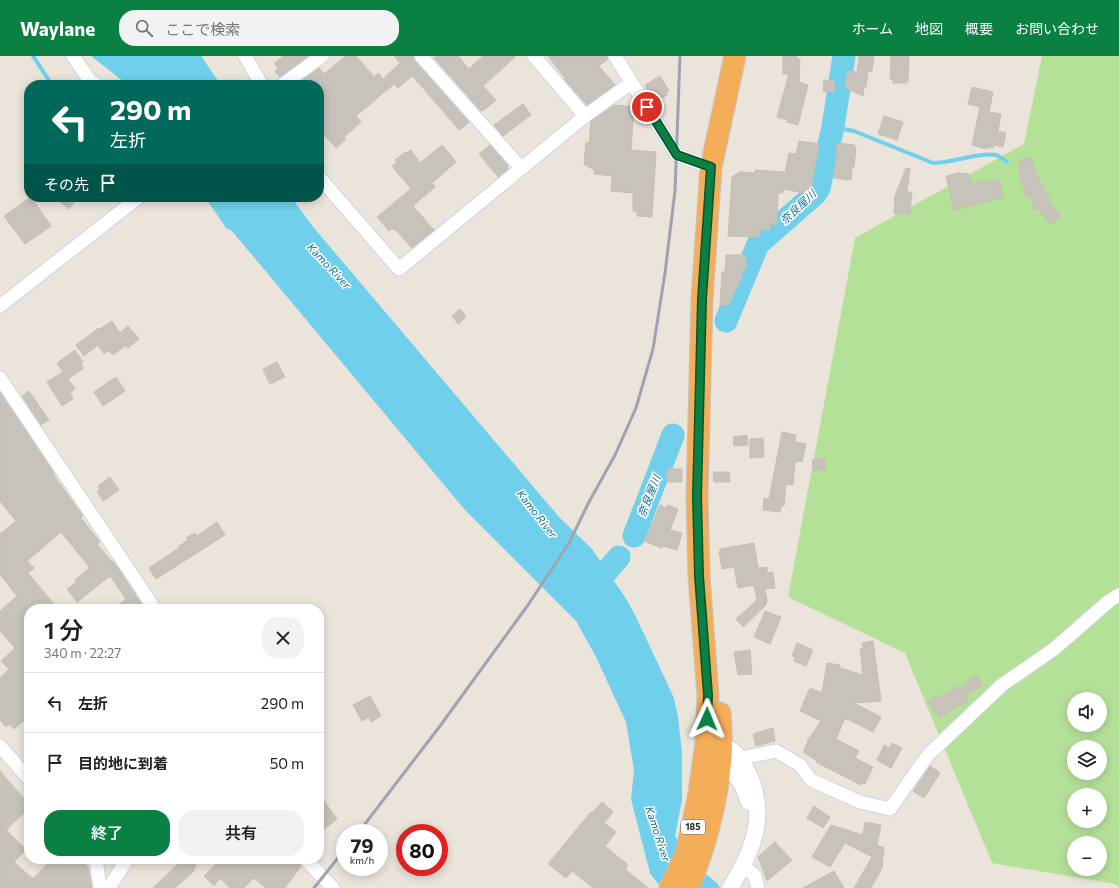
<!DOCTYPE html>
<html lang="ja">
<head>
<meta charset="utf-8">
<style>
	:root { --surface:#fff; --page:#f2f2f2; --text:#222; --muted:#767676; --line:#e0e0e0; --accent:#0b8043 }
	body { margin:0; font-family:Commissioner,"Noto Sans JP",sans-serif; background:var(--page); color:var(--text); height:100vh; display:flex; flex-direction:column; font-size:15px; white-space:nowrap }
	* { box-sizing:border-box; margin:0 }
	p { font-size:13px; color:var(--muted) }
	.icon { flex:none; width:22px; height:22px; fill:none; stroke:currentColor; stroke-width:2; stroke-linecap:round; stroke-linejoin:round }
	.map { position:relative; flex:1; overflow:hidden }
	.sheet { position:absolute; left:24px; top:548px; width:300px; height:260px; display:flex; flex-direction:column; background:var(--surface); border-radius:16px; box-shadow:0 2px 10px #0003 }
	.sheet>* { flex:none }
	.hud { position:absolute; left:24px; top:24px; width:300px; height:122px; border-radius:16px; box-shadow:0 2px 10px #0003; background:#00695c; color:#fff; overflow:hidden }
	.buttons { position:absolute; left:1067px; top:636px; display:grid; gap:8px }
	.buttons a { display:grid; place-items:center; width:40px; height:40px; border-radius:50%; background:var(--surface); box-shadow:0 2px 10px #0003; font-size:20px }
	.speed { position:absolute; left:336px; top:768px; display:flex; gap:8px; font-size:20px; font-weight:700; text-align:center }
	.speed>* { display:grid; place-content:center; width:52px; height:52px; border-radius:50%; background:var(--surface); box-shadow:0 2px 10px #0003; line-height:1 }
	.speed small { font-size:10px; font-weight:400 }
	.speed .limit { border:6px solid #d22; background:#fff; color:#111 }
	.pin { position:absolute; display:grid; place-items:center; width:34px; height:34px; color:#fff; margin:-17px; border:2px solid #fff; border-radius:50%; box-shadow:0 1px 4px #0007 }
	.me { position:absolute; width:44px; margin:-22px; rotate:1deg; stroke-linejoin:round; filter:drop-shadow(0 0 3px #0008) }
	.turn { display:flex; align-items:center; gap:14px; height:84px; padding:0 20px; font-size:18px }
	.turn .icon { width:52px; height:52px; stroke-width:2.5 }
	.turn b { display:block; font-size:28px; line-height:34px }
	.then { display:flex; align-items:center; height:38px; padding:0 20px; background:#0003; gap:8px; font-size:15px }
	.round { display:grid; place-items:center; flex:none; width:42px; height:42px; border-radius:16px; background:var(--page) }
	.head { display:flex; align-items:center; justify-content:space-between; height:68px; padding:0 20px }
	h1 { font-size:24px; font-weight:600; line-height:30px }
	.button { display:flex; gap:8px; margin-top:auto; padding:8px 20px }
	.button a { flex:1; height:46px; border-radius:16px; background:var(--accent); color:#fff; font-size:16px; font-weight:600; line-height:46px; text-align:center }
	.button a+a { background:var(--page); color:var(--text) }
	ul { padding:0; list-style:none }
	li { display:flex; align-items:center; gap:12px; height:60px; padding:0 20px; border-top:1px solid var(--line) }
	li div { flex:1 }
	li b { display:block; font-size:15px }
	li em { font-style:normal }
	header { display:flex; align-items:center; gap:24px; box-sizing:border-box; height:56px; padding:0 20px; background:var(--accent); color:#fff }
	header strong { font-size:19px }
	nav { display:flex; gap:22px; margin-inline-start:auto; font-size:14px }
	.search { width:280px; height:36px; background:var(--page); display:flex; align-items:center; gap:10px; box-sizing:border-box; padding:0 14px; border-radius:16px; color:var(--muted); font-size:15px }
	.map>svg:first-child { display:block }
	.green { fill:#b4e198; fill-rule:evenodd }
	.water { fill:#70d0ec }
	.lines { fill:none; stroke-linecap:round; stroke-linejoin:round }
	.stream { stroke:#70d0ec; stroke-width:4 }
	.river { stroke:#70d0ec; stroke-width:23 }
	.building { fill:#c7c2ba; stroke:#c6bfb5 }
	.minor-casing { stroke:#d0d4e2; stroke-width:15 }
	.tertiary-casing { stroke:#d0d4e2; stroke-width:18 }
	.trunk-casing { stroke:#c3c3c3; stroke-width:23 }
	.minor { stroke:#fff; stroke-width:13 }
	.tertiary { stroke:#fff; stroke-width:16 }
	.trunk { stroke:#f4ae5a; stroke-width:21 }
	.rail { stroke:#9ea2b3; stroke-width:3 }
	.route-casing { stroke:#07532c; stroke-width:10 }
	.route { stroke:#0b8043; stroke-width:7 }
	.labels { text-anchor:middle; stroke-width:3; stroke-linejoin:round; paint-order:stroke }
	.shield { fill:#fff; stroke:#696969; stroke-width:1 }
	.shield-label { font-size:9px; font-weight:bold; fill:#292929 }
	.water-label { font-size:11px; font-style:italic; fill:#106e97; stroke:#fff }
</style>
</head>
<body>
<header>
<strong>Waylane</strong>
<div class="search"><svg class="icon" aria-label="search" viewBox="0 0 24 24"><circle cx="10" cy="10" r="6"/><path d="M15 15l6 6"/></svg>ここで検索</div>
<nav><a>ホーム</a><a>地図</a><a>概要</a><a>お問い合わせ</a></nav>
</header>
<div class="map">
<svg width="1119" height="832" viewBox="0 0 1119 832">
	<rect width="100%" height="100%" fill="#ebe4db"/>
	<path class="green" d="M1042 0H1119V831L1115 828 992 807 905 597 788 541 855 182 1024 88ZM1074 643H1100V669H1074ZM1074 691H1100V717H1074ZM1074 739H1100V765H1074ZM1074 787H1100V813H1074Z"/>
	<path class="water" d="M91 0H201L221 29H128Z
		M205 141H291L314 172 559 461 592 493 625 541 635 559 674 642 678 661 682 696V744L675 780 701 814 718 828 720 832H661L650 817 631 743 634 714 626 666 596 601 576 565 465 454 232 175 226 172Z"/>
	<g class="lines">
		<path class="stream" d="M33 0 52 29
			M833 71 854 75 933 107C952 107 979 96 996 99 1000 100 1004 104 1007 106"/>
		<path class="river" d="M726 265 758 188 815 138 819 132 833 71 844 0
			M634 480 673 379
			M594 530 619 501"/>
	</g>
	<path class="building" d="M283 0H308L280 21 275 16 278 12 274 8Z
		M346 0H356L374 21 378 17 383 23 400 7 394 0H413L415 5 469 66 459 74 424 33 412 20 398 32 394 28 356 60 361 66 344 81 346 83 336 92 319 73V29H296L319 12 324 18Z
		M436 0H458L469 13 483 0H516L483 30 496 44 483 55 482 54 481 55 434 2Z
		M548 0H607L608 3 599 10 615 29 587 49 564 23 565 22Z
		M783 0H797V3H800L799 26 808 29 798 69 787 66 788 64 777 61 789 18H783Z
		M859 0H874L872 15H868L866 31H864L863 40 845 32 848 15 857 16Z
		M891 0H909L908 26 906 27H893V23H890Z
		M660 20 669 35 666 37 667 39 655 47 645 29Z
		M824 24 835 25 834 36 823 35Z
		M972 31 993 36 989 56 1001 58 998 75 1006 77 1003 91 994 89 993 92 987 91V93L972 89 980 51 968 48Z
		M523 48 531 59 503 80 494 69Z
		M614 49 634 51 631 94 656 96 652 161 637 160V156L633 155V137L611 135 612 120 594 118V114L584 108 586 87H589L591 65Z
		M884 60 903 66 897 84 878 78Z
		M799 85 819 88 810 138 783 133V137H778L777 169 770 168V174H759V181L728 180 732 121 740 116 755 117V114L785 116 789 97 796 98Z
		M837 87 855 89 854 90 856 91 854 111H852L851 124 834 122Z
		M442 89 456 106 432 127 435 131 413 150 434 174 412 192 396 174 395 175 393 172 389 175 377 161 411 133 392 110 397 107 395 104 406 96 407 97 411 94 420 107Z
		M490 89 508 109 507 110 508 113 498 121 479 98Z
		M1030 101 1041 130 1043 129 1051 147 1061 161 1050 168 1038 152 1034 153 1031 140 1027 142 1023 133 1025 132 1018 115 1021 114 1018 106Z
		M906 112 910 113 907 136H912L910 158H894L895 140Z
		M958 117 969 118 972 128 987 124V126L999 124 1003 141 954 154 946 120Z
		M31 141 51 170 25 188 4 160Z
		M54 141H78L69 153Z
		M726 199H746V213H743L742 220 729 249H720L722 216H725Z
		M460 253 466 261 458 268 452 260Z
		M112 265 120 277 128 270 139 283 128 292 126 289 113 299 109 294 104 298 98 289 84 300 76 289 99 272 100 273Z
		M75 294 83 306 81 308 84 312 68 323 75 333 70 337 73 343 62 350 47 326 63 316 57 307Z
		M277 306 285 321 270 328 263 313Z
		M116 321 125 335 103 350 94 336Z
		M29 335 49 364 41 369 22 340Z
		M0 336 54 417 53 418 83 460 80 461 100 486 97 488 112 506 113 505 145 553H114L126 543 110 520 77 546 67 533 77 526 75 524 90 512 61 476 27 505 34 512 28 517 58 553H29V660L14 673 10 668 6 671 0 664V622L9 613 1 605 15 592 0 575V555L17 540 0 518V478L16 465 0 445Z
		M782 376 796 379 795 386 806 388 802 406 795 405 793 429 786 428 784 450H781L780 456 763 454 764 442 769 443Z
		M747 379 748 389 734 390 733 381Z
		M763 382 764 401 750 402V383Z
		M824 402 826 413 814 415 812 404Z
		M667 413H682V426H667Z
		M713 416H729L730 426H714Z
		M110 421 119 434 103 445 97 436 100 433 98 430Z
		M660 449 666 452 668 449 678 453 670 474 682 477 677 494 663 490 662 492 644 485Z
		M217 466 225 479 156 523 149 512 179 492 178 491 188 484 186 482 195 477 197 480Z
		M754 487 758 512 767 511V517L773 516 775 532 765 533 767 544 766 549 743 571 736 563 757 544 754 529 738 532 734 511 722 513 719 496H720V493Z
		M765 555 781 561 770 588 754 581Z
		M873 585 881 645 854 647 881 661 873 676 845 662 836 683 859 695 855 702 873 711 865 728 862 727 861 729 816 706 817 705 803 696 805 694 804 693 808 686 807 685 821 665 800 655 810 632 822 637 827 607 840 609V612L863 619 860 593H863L862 587Z
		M797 587 813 594 806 610 794 605 795 601 792 600Z
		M750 594 752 618 738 619 734 596Z
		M976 619 983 628 965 641 968 645 960 650 959 649 940 662 928 645 937 639 940 642 956 630 958 633Z
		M370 640 381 660 371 666 369 661 362 665 353 649Z
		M773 672 775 685 756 690 753 678Z
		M892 687 902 692 891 712 877 704 884 689 889 692Z
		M930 710 940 717 924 742 913 735Z
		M0 715 29 749V752L6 774 26 794 14 806 33 823 52 803H81L88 811 92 832H0Z
		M319 738 337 763 319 777Z
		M602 746 613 756 604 767 616 776 605 790 628 809 625 813 648 832H593L572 815 566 822 548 808 591 756 592 757Z
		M814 750 830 761 823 772 807 762Z
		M865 766 881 769 877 789 884 792 882 812 871 832H854L872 801 845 787 830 811 812 801 831 769 863 779Z
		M775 786 792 804 767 825 758 801Z
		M183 803H198L193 816 175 832H153Z
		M221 803H297L301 810 285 832H266L254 822 244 832H230L220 822 214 830 204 820Z
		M834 815 844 832H803Z"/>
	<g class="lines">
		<defs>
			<path id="minor" d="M73 0 90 25 97 29
				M245 0 262 29
				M421 0 521 112
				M534 0 585 60
				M615 0 677 99 711 111
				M282 29 322 0
				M319 121 399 213 585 60 631 27
				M0 250 139 141
				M0 322 141 532 154 553
				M0 690 29 723
				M741 702 776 695 800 709 811 724 860 746 890 753 928 699 1002 629 1054 593 1109 545 1119 539
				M96 803 100 832
				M305 803 333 832
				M743 809 755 820 758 832
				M109 832 127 803"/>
			<path id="tertiary" d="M712 688C733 691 739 698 748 717 768 758 753 796 730 832
				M715 701 721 702 742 728 749 746"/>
			<path id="trunk" d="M670 832 686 798 698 743 706 687 708 639 699 520 697 440 702 243 711 111 735 0
				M688 832C705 794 718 742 721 700 722 686 721 671 720 657"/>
		</defs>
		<use href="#minor" class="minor-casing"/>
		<use href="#tertiary" class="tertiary-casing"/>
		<use href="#trunk" class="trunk-casing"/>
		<use href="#minor" class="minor"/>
		<use href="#tertiary" class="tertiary"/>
		<use href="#trunk" class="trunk"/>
		<path class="rail" d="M358 777 440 670 528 549 569 487 589 446 615 399 636 352 653 293 665 217 675 135 680 0
			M314 832 345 793"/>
	</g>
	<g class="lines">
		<defs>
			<path id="route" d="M647 51 677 99 711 111 702 243 697 440 699 520 708 639 707 663"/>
		</defs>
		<use href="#route" class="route-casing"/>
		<use href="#route" class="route"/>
	</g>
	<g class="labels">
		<rect class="shield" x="681" y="764" width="24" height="14" rx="3"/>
		<g class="shield-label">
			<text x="693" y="774">185</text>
		</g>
		<g class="water-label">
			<text transform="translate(798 151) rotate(-43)" y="4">奈良屋川</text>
			<text transform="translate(329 210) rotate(47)" y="4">Kamo River</text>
			<text transform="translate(649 440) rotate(-69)" y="4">奈良屋川</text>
			<text transform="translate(537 458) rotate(52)" y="4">Kamo River</text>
			<text transform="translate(658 778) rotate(72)" y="4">Kamo River</text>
		</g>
	</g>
</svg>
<div class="buttons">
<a><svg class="icon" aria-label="sound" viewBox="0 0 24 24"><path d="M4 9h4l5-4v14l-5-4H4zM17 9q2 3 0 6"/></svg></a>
<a><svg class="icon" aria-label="layers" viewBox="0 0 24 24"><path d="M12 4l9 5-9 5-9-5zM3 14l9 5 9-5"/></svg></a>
<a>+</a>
<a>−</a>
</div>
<div class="speed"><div>79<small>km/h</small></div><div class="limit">80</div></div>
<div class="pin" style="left:647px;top:51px;background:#d93025"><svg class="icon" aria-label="arrive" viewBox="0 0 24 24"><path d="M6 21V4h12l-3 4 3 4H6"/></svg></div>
<svg class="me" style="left:707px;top:663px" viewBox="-20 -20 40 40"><path d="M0-17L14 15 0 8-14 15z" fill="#0b8043" stroke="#fff" stroke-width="4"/></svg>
<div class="hud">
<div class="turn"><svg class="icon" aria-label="left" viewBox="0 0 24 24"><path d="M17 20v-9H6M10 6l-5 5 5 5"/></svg><div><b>290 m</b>左折</div></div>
<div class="then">その先<svg class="icon" aria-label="arrive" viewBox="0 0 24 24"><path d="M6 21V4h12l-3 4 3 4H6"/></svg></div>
</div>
<section class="sheet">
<div class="head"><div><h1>1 分</h1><p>340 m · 22:27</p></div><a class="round"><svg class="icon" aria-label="close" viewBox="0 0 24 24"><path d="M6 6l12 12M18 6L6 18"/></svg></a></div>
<ul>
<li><svg class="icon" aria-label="left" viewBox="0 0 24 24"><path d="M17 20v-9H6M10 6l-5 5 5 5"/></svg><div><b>左折</b></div><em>290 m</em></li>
<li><svg class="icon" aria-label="arrive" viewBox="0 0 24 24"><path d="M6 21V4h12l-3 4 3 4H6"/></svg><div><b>目的地に到着</b></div><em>50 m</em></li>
</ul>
<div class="button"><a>終了</a><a>共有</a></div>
</section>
</div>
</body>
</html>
